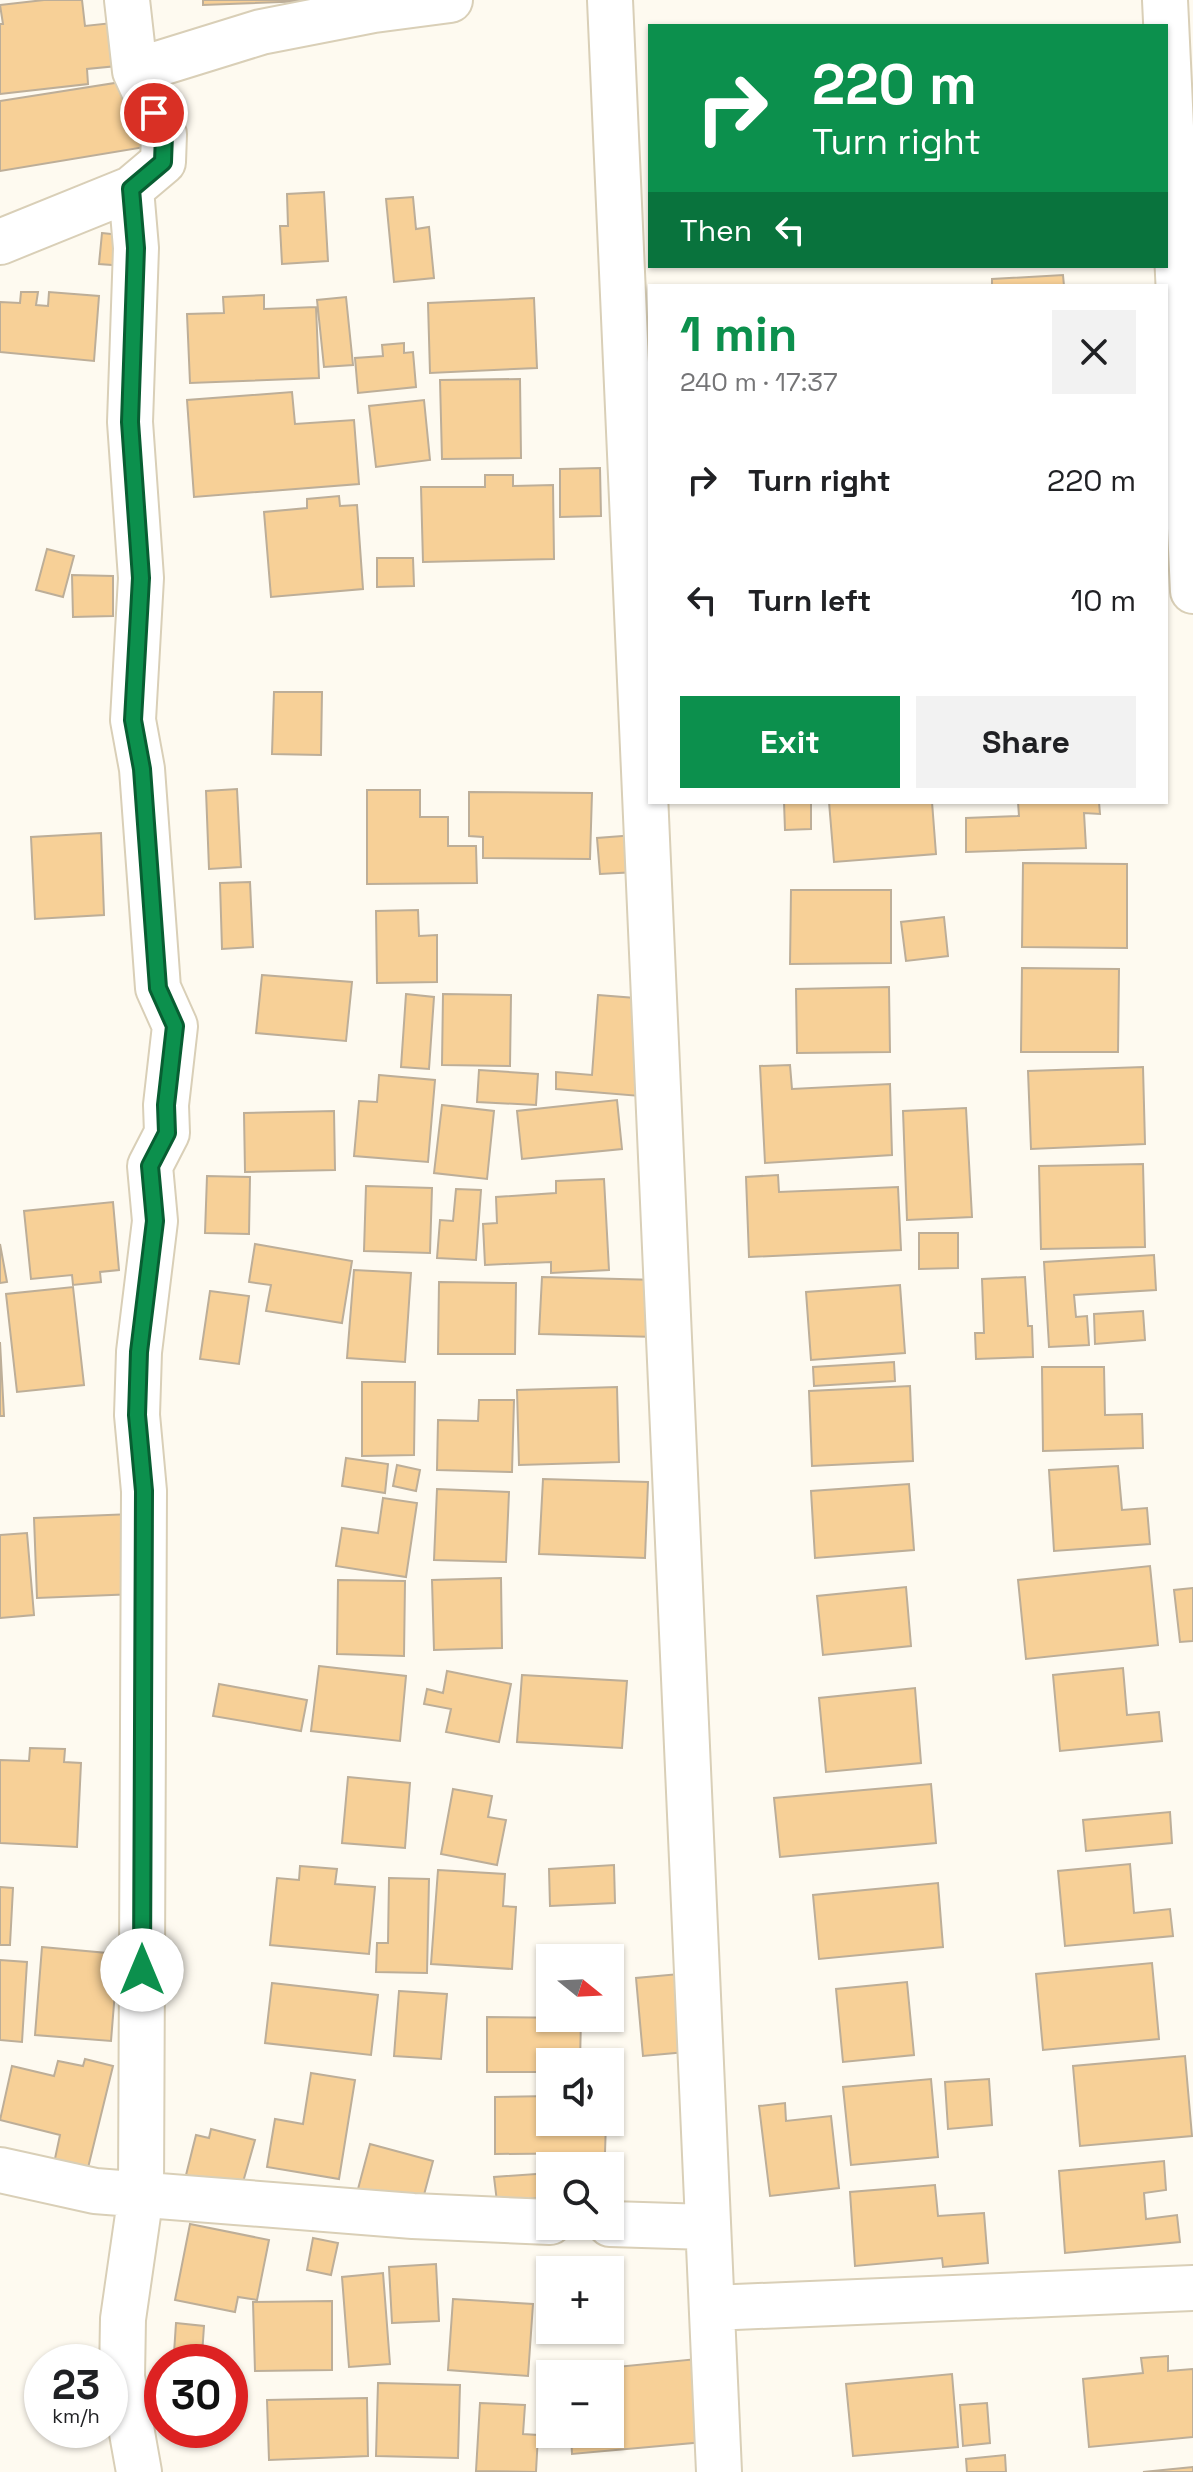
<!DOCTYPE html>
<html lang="en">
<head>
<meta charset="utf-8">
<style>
	:root { --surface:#fff; --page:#f2f2f2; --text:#202124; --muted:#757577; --accent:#0c904d }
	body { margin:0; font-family:"Space Grotesk",sans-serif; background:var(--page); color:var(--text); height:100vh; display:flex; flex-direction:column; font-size:30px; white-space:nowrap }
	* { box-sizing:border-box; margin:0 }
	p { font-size:26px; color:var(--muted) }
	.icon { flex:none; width:44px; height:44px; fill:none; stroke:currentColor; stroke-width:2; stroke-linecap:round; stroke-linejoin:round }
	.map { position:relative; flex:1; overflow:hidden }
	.panel { position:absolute; left:648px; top:284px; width:520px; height:520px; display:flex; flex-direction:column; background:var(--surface); border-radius:0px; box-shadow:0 2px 6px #0004 }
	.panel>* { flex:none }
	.guide { position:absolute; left:648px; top:24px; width:520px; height:244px; border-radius:0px; box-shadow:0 2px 6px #0004; background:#0c904d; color:#fff; overflow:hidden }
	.needle { width:52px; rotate:108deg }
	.buttons { position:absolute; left:536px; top:1944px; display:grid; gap:16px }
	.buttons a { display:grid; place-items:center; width:88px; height:88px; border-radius:0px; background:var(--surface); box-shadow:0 2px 6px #0004; font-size:40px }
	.speed { position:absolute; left:24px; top:2344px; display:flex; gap:16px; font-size:40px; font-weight:700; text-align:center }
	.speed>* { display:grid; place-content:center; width:104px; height:104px; border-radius:50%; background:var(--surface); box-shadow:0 2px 6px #0004; line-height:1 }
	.speed small { font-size:20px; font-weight:400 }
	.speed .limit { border:12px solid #d22; background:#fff; color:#111 }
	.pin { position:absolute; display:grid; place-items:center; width:68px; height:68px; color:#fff; margin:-34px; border:4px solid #fff; border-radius:50%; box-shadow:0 2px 8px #0007 }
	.me { position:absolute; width:88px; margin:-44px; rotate:0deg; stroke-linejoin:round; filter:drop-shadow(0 0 6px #0008) }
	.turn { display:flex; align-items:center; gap:28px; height:168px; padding:0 32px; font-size:36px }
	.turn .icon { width:104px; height:104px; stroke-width:2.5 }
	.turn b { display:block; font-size:56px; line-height:68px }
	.then { display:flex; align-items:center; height:76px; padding:0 32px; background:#0003; gap:16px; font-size:30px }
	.round { display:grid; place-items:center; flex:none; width:84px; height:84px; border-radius:0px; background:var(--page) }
	.summary { display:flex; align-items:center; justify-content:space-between; height:136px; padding:0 32px }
	h1 { font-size:48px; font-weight:700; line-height:60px; color:var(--accent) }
	.action { display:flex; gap:16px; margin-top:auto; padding:16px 32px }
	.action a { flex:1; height:92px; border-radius:0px; background:var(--accent); color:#fff; font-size:32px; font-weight:700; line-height:92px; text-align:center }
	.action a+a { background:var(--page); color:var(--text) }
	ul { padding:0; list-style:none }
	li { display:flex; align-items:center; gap:24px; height:120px; padding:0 32px }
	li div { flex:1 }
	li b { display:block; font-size:30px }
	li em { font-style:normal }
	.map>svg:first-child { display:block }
	.building { fill:#f7d097; stroke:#bdae98; stroke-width:2 }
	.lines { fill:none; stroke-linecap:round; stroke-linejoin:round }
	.minor-casing { stroke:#d9cfb7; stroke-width:48 }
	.minor { stroke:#fff; stroke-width:44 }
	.route-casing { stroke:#085e32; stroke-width:20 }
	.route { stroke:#0c904d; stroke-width:14 }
</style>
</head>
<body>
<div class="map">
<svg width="1193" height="2472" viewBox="0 0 1193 2472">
	<rect width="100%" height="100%" fill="#fefaf0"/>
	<path class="building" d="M44 0H82L85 26 112 23 117 66 87 69 88 84 0 94V24H3L0 5Z
		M203 0H336L203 5Z
		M134 80 145 147 0 171V101Z
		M324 192 328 261 282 264 280 226H288L287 194Z
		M413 197 416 229 429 227 434 278 394 282 386 199Z
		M102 233 129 236 125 266 99 264Z
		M1063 275 1064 286H992V279Z
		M21 292H38L36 305 48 306 49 292 99 296 94 361 0 352V302L20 303Z
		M264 295V309L316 307 319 378 190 383 187 314 224 313 223 297Z
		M346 297 353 365 324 367 317 300Z
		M534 298 537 368 430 373 428 303Z
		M404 343V353L413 352 416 387 358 393 355 358 383 356 382 345Z
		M520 379 521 458 442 459 440 380Z
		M292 392 295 424 354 420 359 484 194 497 187 400Z
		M424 400 430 460 376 467 369 406Z
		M600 468 601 516 560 517V469Z
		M485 475H513V486L553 485 554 559 423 562 421 487H485Z
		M339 496 340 506 357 505 363 589 271 597 264 512 307 508V499Z
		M47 549 74 556 63 597 36 590Z
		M377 558H413L414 586 377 587Z
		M72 575 113 576V616L73 617Z
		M274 692H322L321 755 272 754Z
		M237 789 241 867 209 869 206 791Z
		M367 790H420V817H448V846H476L477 883 367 884Z
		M469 792 592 793 590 859 483 858V837L469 836Z
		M784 802H811V829L785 830Z
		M829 802H932L936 854 834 862Z
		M1018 802H1099L1100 814 1084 813 1086 848 966 852V818L1019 816Z
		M101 833 104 915 35 919 31 837Z
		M635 835 637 872 600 874 597 838Z
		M1023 863 1127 864V948L1022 947Z
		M250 882 253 947 222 949 220 883Z
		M791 890H891V963L790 964Z
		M418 910 419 936 437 935V982L377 983 376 911Z
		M944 917 948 956 906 961 901 922Z
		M1022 968 1119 969 1118 1052H1021Z
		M262 975 352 982 346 1041 256 1033Z
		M889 987 890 1052 797 1053 796 989Z
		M406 994 434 997 429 1069 401 1067Z
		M443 994 511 995 510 1066 442 1065Z
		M598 995 648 999 640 1096 556 1089V1072L592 1075Z
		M790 1065 792 1089 890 1084 892 1155 765 1163 760 1066Z
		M1143 1067 1145 1144 1031 1149 1028 1071Z
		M479 1070 538 1074 536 1105 477 1102Z
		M379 1075 435 1080 428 1162 354 1156 359 1101 377 1102Z
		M617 1100 622 1149 522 1159 517 1111Z
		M442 1105 494 1111 487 1179 434 1173Z
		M966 1108 972 1217 907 1220 903 1111Z
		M334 1111 335 1170 245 1172 244 1113Z
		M1143 1164 1145 1247 1041 1249 1039 1166Z
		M778 1175 779 1192 898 1187 901 1250 749 1257 746 1177Z
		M207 1176 250 1177 249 1234 205 1233Z
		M604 1179 609 1270 551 1273V1262L485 1265 483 1224 497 1223 496 1197 556 1193V1181Z
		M366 1186 432 1188 430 1253 364 1251Z
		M456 1189 481 1190 476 1260 437 1258 440 1220 453 1221Z
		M113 1202 119 1270 100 1272 101 1282 73 1285 72 1275 31 1279 24 1211Z
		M919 1233H958V1268L919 1269Z
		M0 1244 7 1282 0 1283Z
		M255 1244 352 1261 342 1323 266 1311 271 1285 249 1282Z
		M1154 1255 1156 1290 1074 1295 1076 1317 1087 1316 1089 1345 1049 1347 1044 1262Z
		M354 1270 411 1273 405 1362 347 1358Z
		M542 1277 658 1280 657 1337 539 1334Z
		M1025 1277 1028 1326H1032L1033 1357 976 1359 975 1333H984L982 1279Z
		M439 1282 516 1283 515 1354H438Z
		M900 1285 905 1353 811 1360 806 1292Z
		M73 1287 84 1385 17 1392 6 1294Z
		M210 1291 249 1296 239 1364 200 1359Z
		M1143 1311 1145 1340 1095 1344 1094 1314Z
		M0 1342 4 1416H0Z
		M894 1362 895 1381 814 1386 813 1367Z
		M1042 1367H1104L1105 1415 1142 1414 1143 1448 1043 1451Z
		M362 1382H415L414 1455 362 1456Z
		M910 1386 913 1461 812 1466 809 1391Z
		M617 1387 619 1462 519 1465 517 1390Z
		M479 1400H514L512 1472 437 1470 438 1420 478 1421Z
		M346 1458 388 1464 385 1493 342 1486Z
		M397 1465 420 1470 416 1491 393 1486Z
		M1118 1466 1122 1510 1147 1508 1150 1544 1054 1551 1049 1470Z
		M543 1479 648 1482 645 1558 539 1554Z
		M909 1484 914 1550 815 1558 811 1491Z
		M437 1489 509 1492 506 1562 434 1560Z
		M383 1498 417 1503 406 1577 336 1566 342 1528 378 1533Z
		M132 1514 136 1594 37 1598 34 1518Z
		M27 1533 34 1615 0 1618V1535Z
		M1150 1566 1158 1645 1026 1659 1018 1580Z
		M501 1578 502 1648 434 1650 432 1580Z
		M338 1580 405 1581 404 1656 337 1654Z
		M906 1587 911 1646 823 1655 817 1596Z
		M1193 1588V1641L1180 1642 1174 1590Z
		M319 1666 406 1676 400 1741 311 1731Z
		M1123 1668 1127 1715 1159 1712 1162 1741 1060 1751 1053 1675Z
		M447 1671 511 1684 499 1742 446 1732 451 1709 424 1704 427 1689 443 1693Z
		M522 1675 627 1681 622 1748 517 1742Z
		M219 1684 307 1700 301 1731 213 1716Z
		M915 1688 921 1763 826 1772 819 1698Z
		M30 1748 65 1749 64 1762 81 1763 77 1847 0 1843V1760L29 1761Z
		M348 1777 410 1783 405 1848 342 1843Z
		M931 1784 936 1843 780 1857 774 1798Z
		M453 1789 492 1796 488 1817 506 1820 497 1865 441 1854Z
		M1170 1812 1172 1843 1086 1851 1083 1820Z
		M1130 1864 1134 1913 1170 1909 1173 1936 1065 1946 1058 1871Z
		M614 1865 615 1903 550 1906 549 1869Z
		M300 1866 337 1869 335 1884 375 1887 369 1954 270 1945 277 1878 299 1880Z
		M438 1870 505 1874 503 1906 516 1907 512 1969 431 1964Z
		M389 1878 429 1879 427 1973 376 1972 377 1943H388Z
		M938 1883 943 1947 819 1959 813 1895Z
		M0 1887 13 1888 10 1945H0Z
		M42 1947 118 1954 111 2041 35 2035Z
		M0 1960 27 1962 22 2042 0 2040Z
		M1152 1963 1159 2039 1043 2050 1036 1974Z
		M679 1974 686 2052 643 2056 636 1978Z
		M907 1982 914 2055 843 2062 836 1989Z
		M272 1983 378 1995 371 2055 265 2043Z
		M399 1991 447 1994 441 2059 394 2056Z
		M487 2017 581 2018 580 2062H550V2072H487Z
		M1185 2056 1192 2136 1080 2146 1073 2066Z
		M85 2059 113 2066 86 2176 53 2168 60 2135 0 2120 12 2066 54 2076 58 2061 83 2066Z
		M311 2073 355 2080 339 2179 267 2167 275 2119 303 2124Z
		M931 2079 938 2157 851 2165 843 2087Z
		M989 2079 992 2125 948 2129 945 2082Z
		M550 2096V2122H606L605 2153 495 2154V2097Z
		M785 2103 786 2121 831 2116 839 2188 770 2196 759 2106Z
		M211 2129 255 2140 241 2189 186 2175 196 2135 209 2138Z
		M370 2144 433 2161 421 2206 358 2189Z
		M1164 2161 1166 2190 1144 2193 1146 2219 1177 2215 1180 2242 1065 2253 1059 2171Z
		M550 2173V2197L497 2202 494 2177Z
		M935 2185 938 2216 984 2213 988 2263 943 2267 942 2258 855 2266 850 2192Z
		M190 2224 269 2240 257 2300 238 2297 235 2312 175 2300Z
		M313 2238 338 2243 331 2275 307 2270Z
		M436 2264 439 2321 392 2323 389 2267Z
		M383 2273 390 2364 349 2367 342 2277Z
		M453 2299 533 2304 528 2376 448 2370Z
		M332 2301V2370L255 2371 253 2302Z
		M176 2323 204 2326 202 2355 174 2353Z
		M1168 2356V2371L1193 2369V2437L1089 2447 1083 2379 1143 2373 1141 2358Z
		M697 2359 704 2442 572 2454 571 2434H610V2374L566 2372Z
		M952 2374 958 2447 853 2456 846 2384Z
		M378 2383 460 2385 458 2458 376 2456Z
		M367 2398 368 2456 269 2460 267 2400Z
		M480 2403 525 2405 523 2434 538 2435 536 2472 476 2471Z
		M987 2403 990 2443 963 2446 960 2405Z
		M1005 2455 1006 2472H967L966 2459Z
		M1193 2467V2472H1143Z"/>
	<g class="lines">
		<defs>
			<path id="minor" d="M610 0 719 2472
				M1165 0 1193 591
				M135 71 261 32 374 10 450 0
				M131 189 136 248 130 422 141 578 133 720 142 769 158 988 175 1026 166 1105 167 1133 150 1166 155 1221 139 1352 137 1415 144 1491 141 2194 123 2319 122 2377 139 2472
				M0 242 131 189 163 162 164 134 135 71 127 0
				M0 2170 95 2191 413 2216 550 2222
				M610 2224 707 2227
				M712 2308 1193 2288"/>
		</defs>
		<use href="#minor" class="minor-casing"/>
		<use href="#minor" class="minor"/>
	</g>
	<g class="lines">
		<defs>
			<path id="route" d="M142 1970 144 1491 137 1415 139 1352 155 1221 150 1166 167 1133 166 1105 175 1026 158 988 142 769 133 720 141 578 130 422 136 248 131 189 163 162 164 134 154 113"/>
		</defs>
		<use href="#route" class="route-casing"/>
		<use href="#route" class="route"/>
	</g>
</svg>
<div class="buttons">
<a><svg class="needle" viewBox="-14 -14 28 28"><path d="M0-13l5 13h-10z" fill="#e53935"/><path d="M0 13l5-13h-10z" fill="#757577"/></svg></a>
<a><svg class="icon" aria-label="sound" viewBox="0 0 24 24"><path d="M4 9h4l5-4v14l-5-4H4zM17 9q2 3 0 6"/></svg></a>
<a><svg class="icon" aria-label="search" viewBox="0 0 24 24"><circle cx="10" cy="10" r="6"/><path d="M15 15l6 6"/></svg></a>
<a>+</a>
<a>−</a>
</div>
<div class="speed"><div>23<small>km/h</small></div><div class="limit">30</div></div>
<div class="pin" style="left:154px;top:113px;background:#d93025"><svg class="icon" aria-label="arrive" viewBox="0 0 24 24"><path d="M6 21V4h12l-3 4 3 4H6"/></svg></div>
<svg class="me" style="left:142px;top:1970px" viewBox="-20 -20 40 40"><circle r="19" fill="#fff"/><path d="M0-13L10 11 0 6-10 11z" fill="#0c904d"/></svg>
<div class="guide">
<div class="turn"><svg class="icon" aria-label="right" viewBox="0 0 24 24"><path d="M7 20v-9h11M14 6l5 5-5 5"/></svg><div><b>220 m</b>Turn right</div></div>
<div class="then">Then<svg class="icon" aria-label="left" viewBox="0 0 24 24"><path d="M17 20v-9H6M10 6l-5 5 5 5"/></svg></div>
</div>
<section class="panel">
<div class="summary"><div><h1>1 min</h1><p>240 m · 17:37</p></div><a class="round"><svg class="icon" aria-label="close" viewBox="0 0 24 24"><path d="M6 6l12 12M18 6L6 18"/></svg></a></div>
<ul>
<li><svg class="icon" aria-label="right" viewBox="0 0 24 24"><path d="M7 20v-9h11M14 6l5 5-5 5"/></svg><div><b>Turn right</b></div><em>220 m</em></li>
<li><svg class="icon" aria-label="left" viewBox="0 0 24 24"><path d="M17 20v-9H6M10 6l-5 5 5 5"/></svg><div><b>Turn left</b></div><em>10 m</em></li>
</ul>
<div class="action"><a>Exit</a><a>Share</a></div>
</section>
</div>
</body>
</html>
